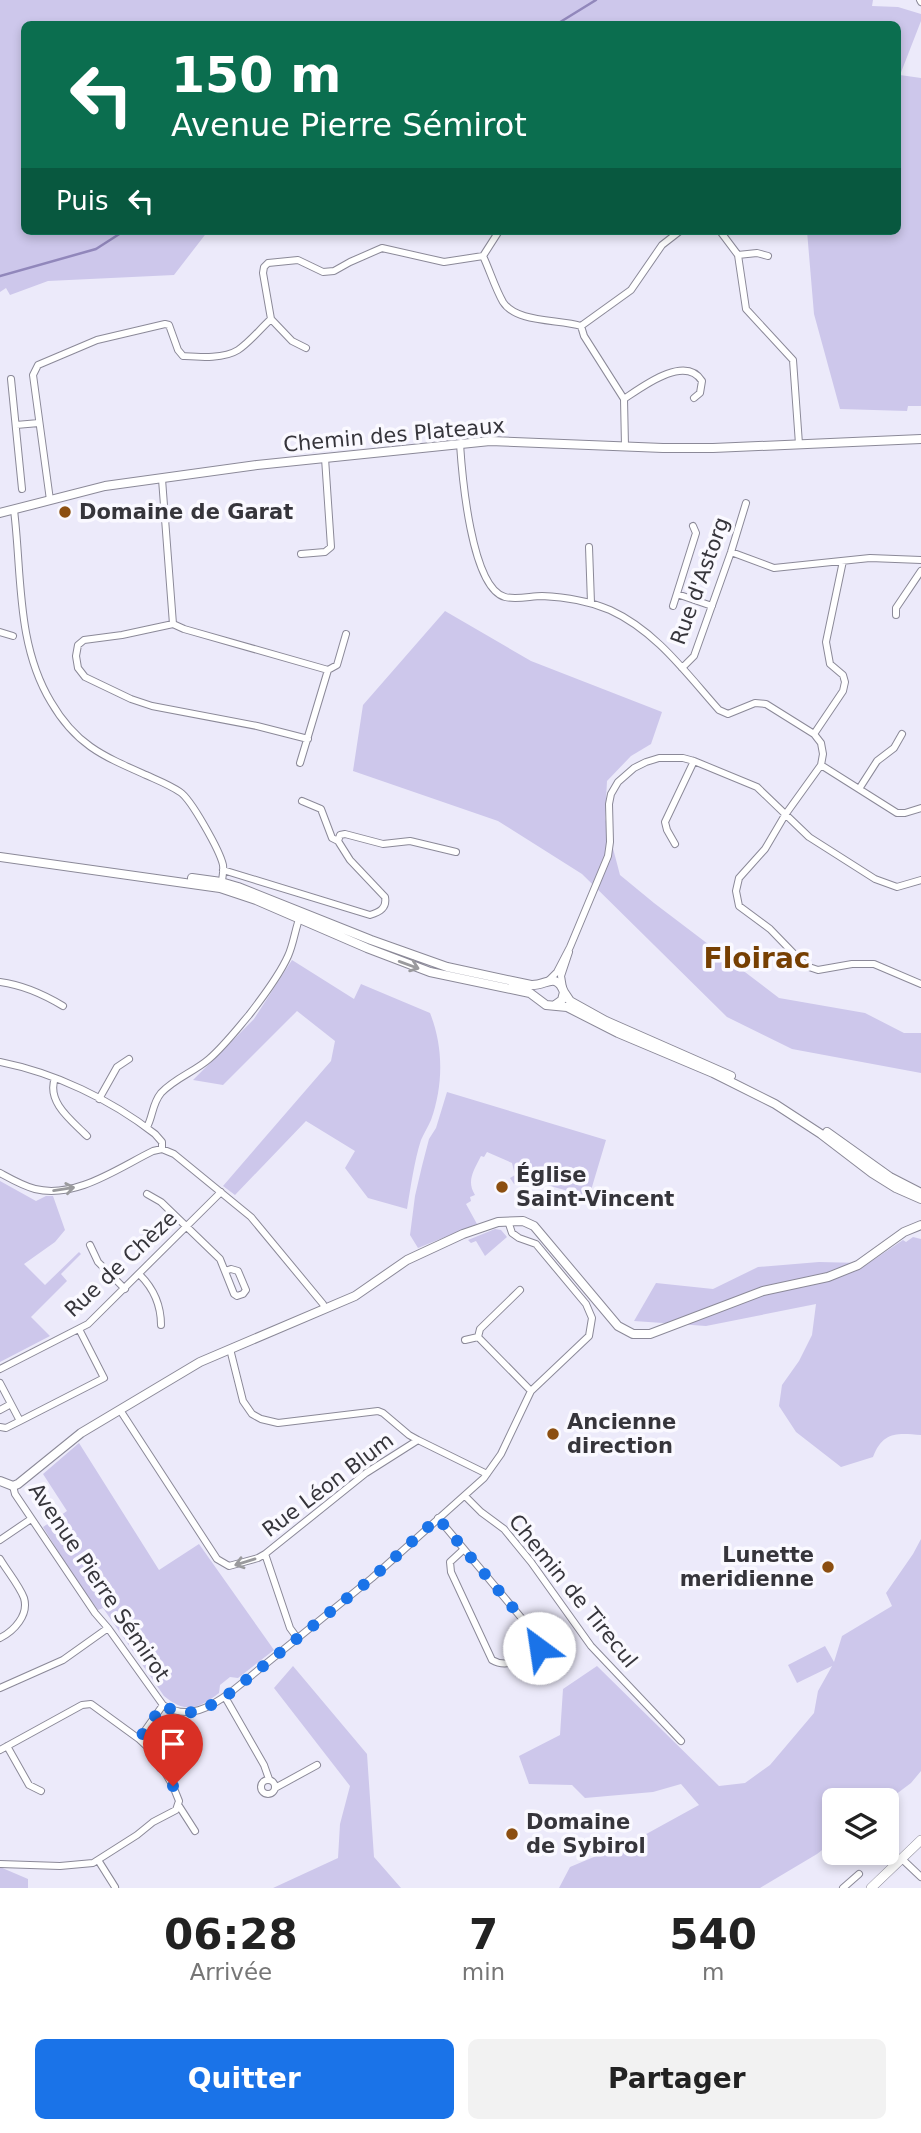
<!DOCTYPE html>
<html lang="fr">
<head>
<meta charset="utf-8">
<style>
	:root { --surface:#fff; --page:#f2f2f2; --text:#222; --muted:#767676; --accent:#1a73e8 }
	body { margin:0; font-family:"DejaVu Sans",sans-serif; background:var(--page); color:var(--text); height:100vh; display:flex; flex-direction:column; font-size:26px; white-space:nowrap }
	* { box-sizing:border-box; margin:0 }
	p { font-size:23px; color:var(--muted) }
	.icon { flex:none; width:38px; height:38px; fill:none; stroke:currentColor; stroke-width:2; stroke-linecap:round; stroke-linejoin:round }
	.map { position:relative; height:1888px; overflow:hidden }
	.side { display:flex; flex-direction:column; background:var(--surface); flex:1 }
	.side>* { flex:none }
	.top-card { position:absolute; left:21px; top:21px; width:880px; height:214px; border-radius:10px; box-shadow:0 4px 10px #0003; background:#0b6e4f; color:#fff; overflow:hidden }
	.controls { position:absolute; left:822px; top:1788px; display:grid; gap:14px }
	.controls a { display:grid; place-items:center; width:77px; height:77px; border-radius:10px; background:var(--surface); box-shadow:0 4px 10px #0003; font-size:35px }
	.pin { position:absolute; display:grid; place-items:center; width:60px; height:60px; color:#fff; margin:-72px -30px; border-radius:50% 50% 50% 0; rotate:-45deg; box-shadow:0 0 7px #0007 }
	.pin .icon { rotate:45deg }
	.me { position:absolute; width:77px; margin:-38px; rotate:329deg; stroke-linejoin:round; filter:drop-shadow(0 0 5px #0008) }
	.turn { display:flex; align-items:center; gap:24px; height:147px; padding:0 35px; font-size:32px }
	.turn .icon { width:91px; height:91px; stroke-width:2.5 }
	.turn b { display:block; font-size:49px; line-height:60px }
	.then { display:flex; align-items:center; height:66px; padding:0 35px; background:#0003; gap:14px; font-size:26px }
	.eta { display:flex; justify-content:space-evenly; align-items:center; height:119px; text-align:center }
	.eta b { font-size:42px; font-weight:700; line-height:49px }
	.cta { display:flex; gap:14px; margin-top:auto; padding:14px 35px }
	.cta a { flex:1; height:80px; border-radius:10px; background:var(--accent); color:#fff; font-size:28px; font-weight:700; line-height:80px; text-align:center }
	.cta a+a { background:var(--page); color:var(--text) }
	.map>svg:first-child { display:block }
	.green { fill:#cdc7eb }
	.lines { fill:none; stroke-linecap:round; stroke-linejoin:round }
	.stream { stroke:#9187bb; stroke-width:2.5 }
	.minor-casing { stroke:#8b8998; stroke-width:8 }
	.tertiary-casing { stroke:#8b8998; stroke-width:10 }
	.secondary-casing { stroke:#8b8998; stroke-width:10 }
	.minor { stroke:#fff; stroke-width:6 }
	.tertiary { stroke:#fff; stroke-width:8 }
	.secondary { stroke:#fff; stroke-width:9 }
	.oneway { stroke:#9a9a9d }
	.route { stroke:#1a73e8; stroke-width:12; stroke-dasharray:0 21.6 }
	.poi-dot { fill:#8c4f11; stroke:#faf9ff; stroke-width:2.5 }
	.labels { text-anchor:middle; stroke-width:7; stroke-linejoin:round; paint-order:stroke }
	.street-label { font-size:21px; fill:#36353b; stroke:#faf9ff }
	.poi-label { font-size:21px; font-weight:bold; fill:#36353b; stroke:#faf9ff; text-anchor:start }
	.district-label { font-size:28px; font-weight:bold; fill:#763f02; stroke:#faf9ff }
</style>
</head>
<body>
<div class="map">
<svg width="921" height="1888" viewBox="0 0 921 1888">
	<rect width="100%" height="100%" fill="#eceafa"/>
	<path class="green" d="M0 0H873L872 6 898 7 921 14V21L900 75 921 78V406H908L907 411 840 409 814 314 807 231H898V24H24V231H208L174 275 48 281 10 295 6 288 0 292Z
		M445 611 531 661 662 712 651 744 631 756 607 781 605 818 620 875 654 903 779 998 865 1013 904 1033H921V1073L792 1049 727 1017 582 874 498 821 353 771 363 705Z
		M292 960 354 999 361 984 430 1013C444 1048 443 1086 431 1120 428 1127 424 1133 421 1140 414 1162 411 1186 407 1209L368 1198 345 1168 355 1151 306 1121 235 1195 223 1186 331 1061 335 1041 297 1011 223 1085 193 1080 254 1019Z
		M447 1092 606 1140 589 1197 540 1183V1181L530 1177 514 1184 510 1178 515 1175 512 1163 487 1152 484 1157 481 1156C474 1170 466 1181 475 1195L470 1197 471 1201 466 1204 477 1224 418 1248 410 1235 415 1196 422 1166 429 1139 436 1128Z
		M0 1181 36 1201 46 1196H53L65 1230 55 1242 24 1264 45 1285 79 1252 81 1254 61 1274 67 1281 31 1317 50 1336 0 1362Z
		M495 1229 501 1230 507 1237 485 1256 476 1241 471 1243 468 1240Z
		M913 1237 921 1239V1435C897 1433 883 1431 873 1457L841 1467 796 1432 779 1406 782 1385 799 1361 812 1335 816 1304 706 1326 634 1321 656 1283 713 1289 758 1267 819 1262 862 1263 863 1267 903 1240 906 1242Z
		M79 1443 159 1570 199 1544 274 1650 238 1678 230 1677 220 1685 219 1693C198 1709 186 1714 164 1696L103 1608 98 1610 74 1577 43 1527 67 1511 43 1474Z
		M921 1539V1771L911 1783 887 1801H835V1840L817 1854 760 1888H559L570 1867 639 1838 699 1805 681 1784 653 1792 585 1798 572 1785 529 1784 519 1756 560 1735 563 1689 597 1666 719 1786 745 1783 770 1765 814 1713 818 1691 832 1666 797 1683 788 1665 825 1646 834 1662 842 1636 892 1606 886 1593 913 1554Z
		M293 1666 367 1754 374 1857 401 1888H273L338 1858 340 1824 350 1786 274 1688Z
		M0 1867 28 1879V1888H0Z"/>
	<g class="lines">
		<path class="stream" d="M557 24 596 0
			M0 276 96 249 124 231"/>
		<defs>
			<path id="minor" d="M920 0 921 2
				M499 231 483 256C490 271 495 288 503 302 516 323 559 319 581 326L584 336 624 399 625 446
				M720 231 738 255 746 309 793 360 799 444
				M738 255 757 253 768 256
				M271 319 292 341 306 348
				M581 326 631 290 662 245 680 231
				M11 379 22 489
				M624 399C642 387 685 354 702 381L700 393 694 398
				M16 425 39 423
				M460 444C462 474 471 588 505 597 517 600 531 596 542 596 566 597 589 601 610 610 656 631 686 673 719 710L728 714 755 703 766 704 814 734 821 743 823 754 821 765 785 815 765 849 739 878 736 891 739 906 770 929 801 961 809 967 818 970 852 964H874L921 984
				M162 479 173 624 184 629 328 670
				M50 500 33 375 38 365 97 340 165 324 169 325 178 350 183 356C199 357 224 359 238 350 250 342 260 329 271 319L263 273 264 267 268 263 298 260 323 272 334 271 350 262 382 248 444 262 483 256
				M14 510C22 574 16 644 51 702 76 745 103 756 146 775 157 780 170 785 180 792 191 799 220 851 223 865 224 872 222 880 221 886
				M589 547 591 603
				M731 552 774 568 870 558 921 560
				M301 554 325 552 331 547 325 458
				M677 594 712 606
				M673 606 696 533 693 526
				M896 615V608L921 571
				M173 624 122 635 84 640 78 645 76 656 78 668 85 677 131 699 152 706 257 726 308 739
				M0 632 13 636
				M682 668 694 656 731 552 746 503
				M814 734 843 691 845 682 843 675 830 664 826 642 843 561
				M300 763 328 670 337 665 346 634
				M821 765 897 813H905L921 808
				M859 789 877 761 894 748 902 734
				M338 841 340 835 345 834 383 844 410 841 456 852
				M675 844 667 830 665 822 694 761
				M223 870 370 915C380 912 387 908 385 897L350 860 338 841 332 838 321 809 302 801
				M549 980 557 972 570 947 608 856 610 842 609 804 611 794 618 782 634 768 646 762 659 758H683L694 761 757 787 809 837 875 879 897 887 921 880
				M0 982C23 985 43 994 63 1006
				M563 988 561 976 569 952
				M0 1062C55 1073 110 1099 155 1134L162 1142V1149
				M55 1078C46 1102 72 1121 87 1136
				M99 1099 117 1067 129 1059
				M147 1127C153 1116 152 1104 161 1093 175 1078 194 1072 209 1059 224 1046 237 1029 249 1015 263 997 279 976 288 956 294 943 295 928 301 914
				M0 1173C11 1179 23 1186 35 1189 76 1199 118 1168 153 1151L162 1149 174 1154 251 1217 323 1304 325 1309
				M147 1194 161 1202 220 1259 234 1294 237 1296 243 1294 246 1290 238 1271 231 1269 225 1271
				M90 1245 98 1262 125 1289
				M140 1275C154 1289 161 1305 161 1325
				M520 1290 480 1329 478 1337 531 1391
				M465 1340 478 1337
				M230 1349 243 1401 252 1414 261 1419 278 1423 378 1411 383 1413 409 1435 418 1440
				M0 1369 88 1324 221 1192
				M0 1383 20 1421 104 1378 79 1329
				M0 1410 11 1404
				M120 1410 217 1559 229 1566 258 1558 265 1554 366 1473 418 1440 487 1474
				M0 1427 6 1428 20 1421
				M13 1486 15 1494 95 1613 108 1628 163 1705C188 1721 211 1707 231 1692L372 1578 484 1478 501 1454 531 1391 589 1336 592 1318 586 1304 536 1244 519 1238 512 1233 508 1221
				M465 1496 481 1512 504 1529 531 1562 591 1646 681 1741
				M438 1518 534 1633C538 1639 541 1645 536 1651 522 1659 507 1669 492 1660L451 1572 450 1562 463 1550
				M0 1540 31 1519
				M265 1554 290 1628 298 1639
				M0 1559C7 1571 19 1585 24 1598 29 1615 14 1631 0 1638
				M0 1688 63 1660 108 1628
				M225 1697 264 1765 269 1779
				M139 1739 163 1705
				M7 1746 29 1785 41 1791
				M0 1750 82 1705 91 1704 139 1739 153 1752 173 1786 179 1801 176 1810 153 1822 137 1835 93 1863 60 1866 0 1864
				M261 1787a7 7 0 1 1 14 0a7 7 0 1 1-14 0Z
				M275 1788 317 1765
				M179 1806 195 1831
				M902 1859 921 1877
				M98 1860 115 1887
				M843 1888 859 1874"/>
			<path id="tertiary" d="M0 513 105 486 257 465 490 441 663 448H713L921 439
				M0 857 220 888 256 900 367 948 430 972 530 993 546 1005 567 1007 618 1033 713 1073 775 1104 821 1134 872 1173 896 1188 921 1199
				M192 878 221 882 238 887 371 940 447 967 531 985C546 986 556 971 564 992L562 1000 555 1005
				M564 992 570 1001 606 1021 731 1076
				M827 1132 890 1177 921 1193
				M0 1481 13 1486 18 1484 81 1433 200 1362 355 1296 407 1260 463 1234 498 1222 523 1221 534 1226 618 1326 633 1334H650L763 1291 828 1277 858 1265 904 1232 921 1225"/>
			<path id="secondary" d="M871 1888 921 1840"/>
		</defs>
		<use href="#minor" class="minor-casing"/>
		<use href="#tertiary" class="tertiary-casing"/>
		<use href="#secondary" class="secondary-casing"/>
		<use href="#minor" class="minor"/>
		<use href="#tertiary" class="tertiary"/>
		<use href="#secondary" class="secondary"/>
	</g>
	<defs><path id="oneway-shaft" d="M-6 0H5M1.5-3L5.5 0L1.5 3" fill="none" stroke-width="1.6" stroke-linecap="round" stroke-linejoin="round" transform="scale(1.75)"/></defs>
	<g class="oneway">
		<use href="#oneway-shaft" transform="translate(409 965) rotate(20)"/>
		<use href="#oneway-shaft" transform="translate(64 1189) rotate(-9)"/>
		<use href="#oneway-shaft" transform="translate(245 1562) rotate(163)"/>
	</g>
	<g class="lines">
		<path class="route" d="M173 1786 153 1752 139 1739 163 1705C186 1720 204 1710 225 1697L372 1578 438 1518 534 1633 539 1642V1648"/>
	</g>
	<g class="poi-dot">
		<circle cx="65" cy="512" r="7"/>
		<circle cx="502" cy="1187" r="7"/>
		<circle cx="553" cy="1434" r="7"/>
		<circle cx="828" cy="1567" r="7"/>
		<circle cx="512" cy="1834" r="7"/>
	</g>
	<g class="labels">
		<g class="street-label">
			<text transform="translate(394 435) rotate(-5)" y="7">Chemin des Plateaux</text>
			<text transform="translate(700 581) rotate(-70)" y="7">Rue d'Astorg</text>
			<text transform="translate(121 1264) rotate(-43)" y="7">Rue de Chèze</text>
			<text transform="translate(328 1485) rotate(-37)" y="7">Rue Léon Blum</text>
			<text transform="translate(99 1582) rotate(56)" y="7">Avenue Pierre Sémirot</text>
			<text transform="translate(573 1591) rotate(51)" y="7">Chemin de Tirecul</text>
		</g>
		<g class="poi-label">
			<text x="79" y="519">Domaine de Garat</text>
			<text x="516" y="1182">Église<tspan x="516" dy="24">Saint-Vincent</tspan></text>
			<text x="567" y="1429">Ancienne<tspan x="567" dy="24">direction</tspan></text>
			<text x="814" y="1562" text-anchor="end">Lunette<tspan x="814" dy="24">meridienne</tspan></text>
			<text x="526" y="1829">Domaine<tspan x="526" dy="24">de Sybirol</tspan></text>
		</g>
		<g class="district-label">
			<text x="757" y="968">Floirac</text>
		</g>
	</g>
</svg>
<div class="controls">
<a><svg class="icon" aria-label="layers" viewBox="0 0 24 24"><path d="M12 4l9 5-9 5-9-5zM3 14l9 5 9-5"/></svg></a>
</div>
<div class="pin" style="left:173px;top:1786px;background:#d93025"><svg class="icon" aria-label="arrive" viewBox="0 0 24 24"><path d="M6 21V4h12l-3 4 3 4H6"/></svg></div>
<svg class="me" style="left:539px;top:1648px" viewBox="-20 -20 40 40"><circle r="19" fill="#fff"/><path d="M0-13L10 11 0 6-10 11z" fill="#1a73e8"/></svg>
<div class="top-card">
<div class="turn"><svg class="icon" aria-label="left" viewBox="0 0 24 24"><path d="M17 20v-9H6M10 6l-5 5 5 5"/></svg><div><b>150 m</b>Avenue Pierre Sémirot</div></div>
<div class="then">Puis<svg class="icon" aria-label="left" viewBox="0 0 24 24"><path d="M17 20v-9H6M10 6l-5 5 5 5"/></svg></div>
</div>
</div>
<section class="side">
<div class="eta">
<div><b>06:28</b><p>Arrivée</p></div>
<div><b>7</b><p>min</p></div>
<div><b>540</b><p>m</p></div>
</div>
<div class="cta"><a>Quitter</a><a>Partager</a></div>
</section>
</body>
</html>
